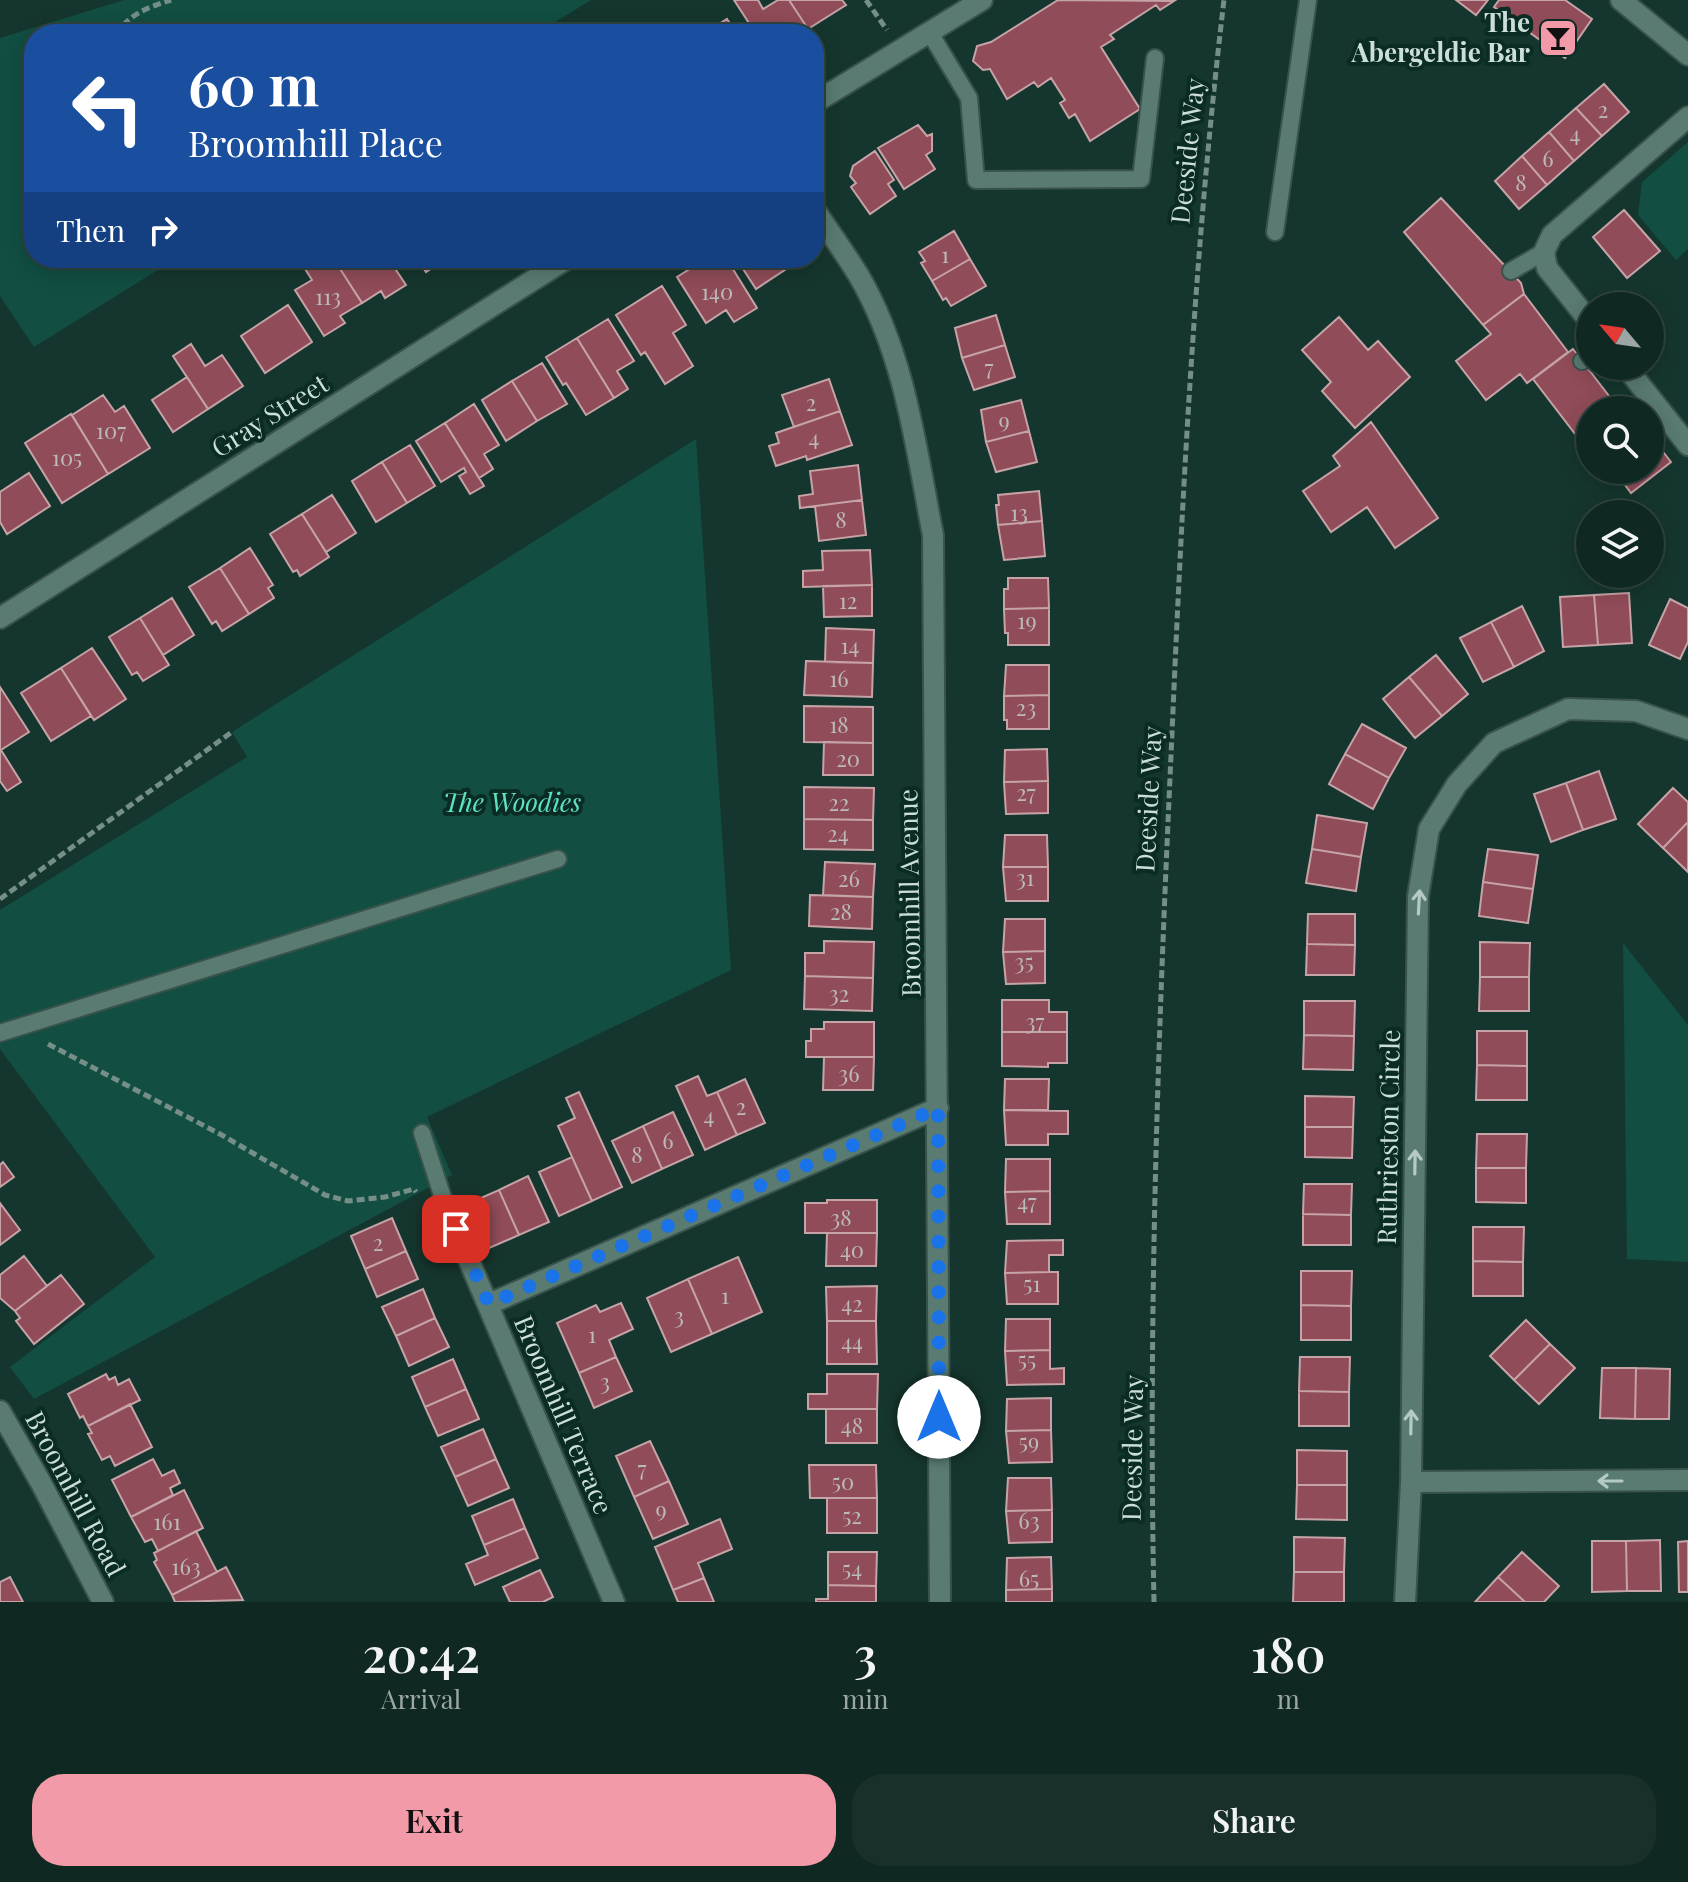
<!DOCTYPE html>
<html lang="en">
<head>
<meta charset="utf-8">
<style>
	:root { --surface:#102822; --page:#19302a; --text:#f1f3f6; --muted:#9ca6a5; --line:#304440; --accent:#f39aa9 }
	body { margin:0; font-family:"Playfair Display",serif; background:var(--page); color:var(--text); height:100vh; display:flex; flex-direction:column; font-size:30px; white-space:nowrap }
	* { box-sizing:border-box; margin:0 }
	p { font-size:26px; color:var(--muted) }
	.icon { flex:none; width:44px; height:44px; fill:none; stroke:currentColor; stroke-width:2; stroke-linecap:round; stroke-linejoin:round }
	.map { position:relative; height:1602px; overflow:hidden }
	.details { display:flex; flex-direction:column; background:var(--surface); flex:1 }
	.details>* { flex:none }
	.banner { position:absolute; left:24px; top:24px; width:800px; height:244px; border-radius:32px; box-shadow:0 4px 20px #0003,0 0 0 2px var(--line); background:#1a4fa0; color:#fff; overflow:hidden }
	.needle { width:52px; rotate:299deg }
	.tools { position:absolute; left:1576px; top:292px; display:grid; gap:16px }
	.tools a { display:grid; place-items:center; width:88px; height:88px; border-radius:50%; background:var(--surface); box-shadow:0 4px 20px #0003,0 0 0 2px var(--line); font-size:40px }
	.pin { position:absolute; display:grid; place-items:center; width:68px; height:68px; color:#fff; margin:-34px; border-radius:16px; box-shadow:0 4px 12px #0006 }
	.me { position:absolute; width:88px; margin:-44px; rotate:0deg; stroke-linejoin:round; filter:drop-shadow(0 0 6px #0008) }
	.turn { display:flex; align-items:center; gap:28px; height:168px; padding:0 32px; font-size:36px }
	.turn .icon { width:104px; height:104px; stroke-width:2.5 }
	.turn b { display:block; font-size:56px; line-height:68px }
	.then { display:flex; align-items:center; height:76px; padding:0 32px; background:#0003; gap:16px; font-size:30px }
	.eta { display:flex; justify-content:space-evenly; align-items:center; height:136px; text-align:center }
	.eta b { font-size:48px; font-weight:600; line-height:56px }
	.button { display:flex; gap:16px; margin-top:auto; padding:16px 32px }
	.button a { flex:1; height:92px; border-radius:32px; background:var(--accent); color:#111; font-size:32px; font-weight:600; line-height:92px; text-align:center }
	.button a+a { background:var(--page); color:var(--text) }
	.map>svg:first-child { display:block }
	.green { fill:#124e42 }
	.building { fill:#904c58; stroke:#c6a3a7; stroke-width:2 }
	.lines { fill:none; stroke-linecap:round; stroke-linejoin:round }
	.lane-casing { stroke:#39534c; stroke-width:20 }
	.street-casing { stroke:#39534c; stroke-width:24 }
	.secondary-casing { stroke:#39534c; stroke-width:24 }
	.path { stroke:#758f88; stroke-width:5; stroke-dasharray:8 4; stroke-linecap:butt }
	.lane { stroke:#597b72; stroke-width:16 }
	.street { stroke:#597b72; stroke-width:20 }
	.secondary { stroke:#597b72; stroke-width:20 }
	.oneway { stroke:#b4cac4 }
	.route { stroke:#1a73e8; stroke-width:14; stroke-dasharray:0 25.2 }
	.labels { text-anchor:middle; stroke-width:8; stroke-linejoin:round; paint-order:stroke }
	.number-label { font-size:22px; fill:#bcbab8 }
	.poi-label { font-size:26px; font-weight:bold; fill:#cbded8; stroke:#0a2c24; text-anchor:end }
	.street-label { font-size:26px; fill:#cbded8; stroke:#0a2c24 }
	.park-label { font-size:26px; font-style:italic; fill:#60e1c4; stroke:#0a2c24 }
</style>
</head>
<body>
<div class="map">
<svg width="1688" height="1602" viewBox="0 0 1688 1602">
	<rect width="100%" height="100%" fill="#15362e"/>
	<path class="green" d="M124 0H591L536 34H34V258H177L34 347 0 296V38Z
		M1688 142V249L1676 260 1638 215 1642 182Z
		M696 439 731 970 427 1117 452 1175 34 1399 10 1367 155 1257 0 1049V910L247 757 232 732Z
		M1623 943 1688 1025V1262L1627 1259Z"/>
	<path class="building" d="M734 0H758L763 9 778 0H789L808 29 800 34H756Z
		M789 0H842L846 5 808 29Z
		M1058 0 1174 1 1160 10 1156 5 1110 35 1114 39 1101 47 1140 109 1090 141 1075 114 1069 118 1060 103 1065 100 1051 78 1038 87 1034 82 1007 99 990 69 983 70 973 61 977 46 991 42Z
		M1456 0H1488L1476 15Z
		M1499 0H1565L1592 19 1565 58 1494 7Z
		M727 19 737 34H704Z
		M1604 84 1629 112 1602 136 1576 108Z
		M1576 108 1602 136 1574 161 1549 132Z
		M918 125 927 136 932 134V151L926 155 935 169 904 189 878 148Z
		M1549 132 1574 161 1547 185 1522 156Z
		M875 151 894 180 888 184 896 196 870 214 851 187 856 183 850 176 853 166Z
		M1522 156 1547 185 1519 209 1495 181Z
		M1441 198 1521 283 1524 294 1483 325 1404 232Z
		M1624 210 1660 251 1627 278 1593 237Z
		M954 231 970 259 932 281 921 263 925 261 919 252Z
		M311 258H333L362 303 340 316 345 323 324 336 295 290 312 280 302 264Z
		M347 258H388L406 285 385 298 381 291 362 303 337 264Z
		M417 258H445V259L426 272Z
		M707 258H726L757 308 734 322 726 310 706 323 677 277Z
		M736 258H795L797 262 756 289Z
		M970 259 986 286 951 306 946 298 943 300 932 281Z
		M662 286 686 325 673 333 693 366 665 384 645 352 641 355 616 315Z
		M1524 294 1568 352 1527 383 1520 374 1486 400 1456 361 1491 334 1483 325Z
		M288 305 312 342 265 373 241 336Z
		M996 315 1005 345 962 358 955 328Z
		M1339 317 1368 350 1378 341 1410 377 1355 428 1322 391 1331 382 1302 350Z
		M608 319 634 361 617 371 628 389 614 398 577 338Z
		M577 338 614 398 586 415 566 383 563 385 546 357Z
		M191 344 205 366 222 355 243 386 208 409 173 356Z
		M1005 345 1015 377 974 390 962 358Z
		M1573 349 1619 409 1590 410V431L1579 439 1533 379Z
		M542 363 567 404 537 421 512 381Z
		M187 377 208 409 173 432 152 400Z
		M829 379 840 411 794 427 782 395Z
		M512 381 537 421 506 441 482 400Z
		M103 395 115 412 124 406 150 448 108 474 72 415Z
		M1021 400 1029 431 986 442 981 410Z
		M474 404 499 445 484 454 493 469 479 478 445 423Z
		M840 411 852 445 807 460 806 456 776 466 769 446 779 443 776 433Z
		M71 414 108 474 62 503 25 443Z
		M1371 422 1438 518 1395 548 1367 507 1331 532 1303 491 1340 466 1333 456Z
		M445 423 484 486 470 494 459 476 466 472 464 468 441 482 416 441Z
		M1029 431 1037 462 996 472 986 442Z
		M1650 435 1671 462 1631 493 1614 470H1650Z
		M410 445 435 486 407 503 382 462Z
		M382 462 407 503 376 522 352 481Z
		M858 465 862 500 800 508 799 496 813 494 810 471Z
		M29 473 50 506 7 534 0 522V492Z
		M1039 491 1042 521 998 525 996 505H999L998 495Z
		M332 495 356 533 326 552 302 514Z
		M862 500 866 535 819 541 815 506Z
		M302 514 329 557 300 576 297 570 293 572 270 534Z
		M1042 521 1045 556 1004 560 998 525Z
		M250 548 273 585 268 588 274 598 249 614 220 568Z
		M870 550 872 585 803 587V571L823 570 822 551Z
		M220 568 249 614 222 631 216 621 212 624 189 587Z
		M1008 578H1048L1049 608 1004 609V589H1008Z
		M872 585V616L824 617 823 586Z
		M1629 593 1632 643 1598 645 1594 595Z
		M1594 595 1598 645 1563 647 1560 597Z
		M172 598 194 635 163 655 140 618Z
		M1670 599 1688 608V642L1680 659 1649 645Z
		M1522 606 1544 651 1514 667 1491 622Z
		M1049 608V645H1008V633H1005L1004 609Z
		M140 618 169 665 143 681 137 672 132 675 109 637Z
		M1491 622 1514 667 1483 682 1460 638Z
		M826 628 874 630 873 663 825 662Z
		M92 648 126 699 94 720 61 668Z
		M1436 655 1468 694 1442 716 1409 677Z
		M806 661 873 663 872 697 804 695Z
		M1006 665H1049V695L1004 696Z
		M61 668 91 716 51 741 21 693Z
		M1409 677 1442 716 1415 738 1383 699Z
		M0 687 29 732 1 750 21 782 7 791 0 781Z
		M1049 695V729H1007V720H1004V696Z
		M804 706 873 707V743L804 742Z
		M1362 724 1406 748 1389 778 1345 754Z
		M824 742 873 743V775H823Z
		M1047 749 1048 781 1004 782 1005 750Z
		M1345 754 1389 778 1373 809 1329 784Z
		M1599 771 1616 819 1583 830 1566 783Z
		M1048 781V813L1006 814 1004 782Z
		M1566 783 1583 830 1551 842 1534 794Z
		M804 787 874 788 873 820 804 819Z
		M1673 788 1688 802V822L1663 848 1638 824Z
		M1317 815 1367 823 1361 857 1312 849Z
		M804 819 873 820V850L804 849Z
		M1688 822V872L1663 848Z
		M1005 835H1047L1048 867H1003Z
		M1312 849 1361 857 1356 891 1306 883Z
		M1488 849 1538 855 1533 889 1483 882Z
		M825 862 875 864 873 897 823 895Z
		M1003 867H1048V901H1006Z
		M1483 882 1533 889 1528 923 1479 916Z
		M810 895 873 897 872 929 809 926Z
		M1308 914H1355V945L1307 944Z
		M1005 919H1045V951L1003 952Z
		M824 941 874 942 873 978 805 976V953H824Z
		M1480 942 1530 943 1529 977H1480Z
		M1307 944 1355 945 1354 975H1306Z
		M1045 951V983L1006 984 1003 952Z
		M805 976 873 978 872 1011 804 1009Z
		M1480 977H1529V1011H1479Z
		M1002 1000H1049V1012H1067V1032H1002Z
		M1304 1001H1355L1354 1036 1304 1035Z
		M824 1022H874V1057H806V1041H811V1029H824Z
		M1477 1031H1527V1066L1477 1065Z
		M1002 1032H1067V1063H1048V1067L1002 1066Z
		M1304 1035 1354 1036 1353 1070 1303 1069Z
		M824 1057H874L873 1090H823Z
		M1477 1065 1527 1066V1100H1476Z
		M698 1076 707 1096 717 1092 737 1135 705 1150 676 1086Z
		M745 1079 765 1123 737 1135 717 1092Z
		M1005 1079H1049L1048 1110H1004Z
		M579 1092 622 1187 592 1201 558 1126 575 1118 566 1098Z
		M1305 1096 1354 1097 1353 1127H1305Z
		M1004 1110 1068 1111V1134H1048V1145H1006Z
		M673 1112 693 1155 662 1169 643 1126Z
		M643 1126 662 1169 632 1183 612 1141Z
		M1305 1127H1353L1352 1158 1305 1157Z
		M1477 1134H1527L1526 1168H1476Z
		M572 1157 592 1201 559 1216 539 1172Z
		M1006 1159H1050V1191L1005 1192Z
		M3 1162 14 1177 0 1187V1165Z
		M1476 1168H1526V1203L1476 1202Z
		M528 1176 549 1222 519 1235 499 1190Z
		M1304 1184H1352L1351 1215 1303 1214Z
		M499 1190 519 1235 487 1249 467 1204Z
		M1050 1191V1224H1007L1005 1192Z
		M827 1200H877V1233H805V1203H827Z
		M0 1203 20 1230 0 1245Z
		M1303 1214 1351 1215V1245H1303Z
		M392 1218 406 1251 365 1269 351 1236Z
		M1473 1227H1524L1523 1262 1473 1261Z
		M827 1233H877L876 1266H826Z
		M1063 1240V1255H1049V1272L1005 1273 1007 1241Z
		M406 1251 418 1279 377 1297 365 1269Z
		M24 1256 47 1286 15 1311 0 1298V1275Z
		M738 1257 762 1312 712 1334 688 1279Z
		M1473 1261 1523 1262V1296H1473Z
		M1301 1271H1352L1351 1306 1301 1305Z
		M1049 1272H1058V1304H1007L1005 1273Z
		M61 1275 84 1304 34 1344 16 1321 20 1318 15 1311Z
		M688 1279 712 1334 671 1352 647 1298Z
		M877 1286 876 1321H827L826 1287Z
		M423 1289 435 1318 396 1336 382 1307Z
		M621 1303 633 1329 609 1340 616 1357 579 1373 557 1323 596 1305 600 1312Z
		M1301 1305 1351 1306V1340H1301Z
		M435 1318 449 1347 409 1366 396 1336Z
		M1006 1319H1050V1350L1005 1351Z
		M1526 1320 1550 1344 1514 1380 1490 1356Z
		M827 1321H876L877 1364H827Z
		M1550 1344 1575 1368 1539 1404 1514 1380Z
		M1050 1350V1369L1064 1368V1384L1007 1385 1005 1351Z
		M616 1357 632 1391 594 1408 579 1373Z
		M1300 1357H1350L1349 1392 1299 1391Z
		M453 1359 466 1389 425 1407 412 1377Z
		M1602 1368H1636L1635 1419 1600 1418Z
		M1636 1368 1670 1369 1669 1419H1635Z
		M106 1374 109 1380 115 1377 118 1385 129 1379 140 1400 88 1426 83 1416 80 1418 68 1394Z
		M827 1374H878L877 1409H808V1394H827Z
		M466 1389 479 1419 438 1436 425 1407Z
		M1299 1391 1349 1392V1426H1299Z
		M1051 1398V1430L1006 1431 1007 1399Z
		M130 1404 152 1447 115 1466 110 1456 102 1460 88 1434 92 1433 88 1426Z
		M826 1409H877V1443H826Z
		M483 1429 496 1459 455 1477 441 1447Z
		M1051 1430 1052 1462 1009 1463 1006 1431Z
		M650 1441 669 1481 634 1497 616 1456Z
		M1297 1450 1347 1451V1485H1297Z
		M153 1459 162 1476 174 1470 180 1483 170 1488 173 1495 131 1517 112 1480Z
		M496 1459 509 1488 468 1506 455 1477Z
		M809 1465H876L877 1498H810Z
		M1008 1478H1051L1052 1510 1006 1511Z
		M669 1481 688 1524 653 1539 634 1497Z
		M1297 1485H1347V1520L1296 1519Z
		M184 1490 203 1528 158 1551 152 1539 145 1542 131 1517Z
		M827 1498H877V1533H827Z
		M513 1499 525 1528 484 1545 472 1516Z
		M1052 1510V1542L1009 1543 1006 1511Z
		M720 1519 732 1549 698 1563 704 1578 673 1590 655 1547Z
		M525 1528 538 1558 475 1585 466 1564 488 1555 484 1545Z
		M196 1531 217 1572 172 1595 154 1562 157 1560 154 1553Z
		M1294 1537 1345 1538 1344 1572H1294Z
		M1660 1540 1661 1591H1627L1626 1541Z
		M1592 1541H1626L1627 1591 1592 1592Z
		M1688 1541V1592H1679L1678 1542Z
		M828 1552H877L876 1586 828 1585Z
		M1522 1552 1559 1586 1544 1602H1525L1498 1577Z
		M1051 1557 1052 1589 1006 1590 1007 1558Z
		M226 1567 243 1600 175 1602 172 1595Z
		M540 1570 553 1597 543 1602H510L503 1587Z
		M1294 1572H1344V1602H1293Z
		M10 1577 23 1602H0V1582Z
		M1498 1577 1525 1602H1475Z
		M704 1578 714 1602H678L673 1590Z
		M828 1585 876 1586V1602H816V1599H828Z
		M1052 1589V1602H1006V1590Z"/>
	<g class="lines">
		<defs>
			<path id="lane" d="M930 33 969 98 976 180 1141 179 1155 58
				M1275 232 1308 0
				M1511 271 1544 252
				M1582 361 1590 355
				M0 1033 558 859
				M422 1133 445 1204"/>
			<path id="street" d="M814 103 982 0
				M814 209C829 231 845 253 859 276 905 355 916 448 933 535L940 1602
				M1590 322 1547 268 1544 252 1552 235 1688 117
				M1625 366 1688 445
				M0 618 568 258
				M1688 729 1636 711 1568 709 1494 743 1457 784 1429 829 1418 896 1411 1482 1688 1480
				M445 1204 614 1602
				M489 1304 938 1108
				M1405 1602 1411 1482"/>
			<path id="secondary" d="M1621 0 1688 55
				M0 1411 41 1483 103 1602"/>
		</defs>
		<use href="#lane" class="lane-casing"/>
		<use href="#street" class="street-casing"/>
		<use href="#secondary" class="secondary-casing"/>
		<path class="path" d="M866 0 887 30
			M115 34C132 13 146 8 171 0
			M0 899 232 732
			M48 1044 220 1134 325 1195 348 1201 385 1197 414 1189 416 1192
			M1154 1602C1148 1320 1158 1037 1171 756 1182 503 1194 251 1224 0"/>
		<use href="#lane" class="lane"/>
		<use href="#street" class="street"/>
		<use href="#secondary" class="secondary"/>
	</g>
	<defs><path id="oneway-shaft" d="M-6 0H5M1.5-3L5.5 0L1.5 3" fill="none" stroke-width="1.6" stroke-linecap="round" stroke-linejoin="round" transform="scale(2)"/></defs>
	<g class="oneway">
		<use href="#oneway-shaft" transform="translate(1419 902) rotate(-87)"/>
		<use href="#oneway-shaft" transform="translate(1415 1162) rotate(-89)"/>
		<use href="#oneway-shaft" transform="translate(1411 1422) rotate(-89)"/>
		<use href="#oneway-shaft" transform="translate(1610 1481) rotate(180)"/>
	</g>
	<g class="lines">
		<path class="route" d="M456 1229 489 1304 938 1108 939 1417"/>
	</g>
	<defs>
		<symbol id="bar-square" viewBox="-11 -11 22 22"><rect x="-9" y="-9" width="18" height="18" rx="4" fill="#f39aa9" stroke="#0a2c24"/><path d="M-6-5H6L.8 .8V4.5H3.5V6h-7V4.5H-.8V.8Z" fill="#111"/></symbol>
	</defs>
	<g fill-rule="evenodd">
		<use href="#bar-square" x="1536" y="16" width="44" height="44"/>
	</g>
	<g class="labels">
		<g class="number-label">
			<text x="1603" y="118">2</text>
			<text x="1575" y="142">4</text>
			<text x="1548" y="167">6</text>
			<text x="1521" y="191">8</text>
			<text x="945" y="263">1</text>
			<text x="717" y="300">140</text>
			<text x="328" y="305">113</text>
			<text x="989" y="376">7</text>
			<text x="811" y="411">2</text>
			<text x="1004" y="429">9</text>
			<text x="111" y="439">107</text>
			<text x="814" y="446">4</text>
			<text x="67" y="466">105</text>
			<text x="1019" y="521">13</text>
			<text x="841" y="528">8</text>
			<text x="848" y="609">12</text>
			<text x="1027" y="629">19</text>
			<text x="850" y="654">14</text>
			<text x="839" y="687">16</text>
			<text x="1026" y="716">23</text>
			<text x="839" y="733">18</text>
			<text x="848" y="767">20</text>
			<text x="1026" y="801">27</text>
			<text x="839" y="811">22</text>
			<text x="838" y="842">24</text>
			<text x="1025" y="886">31</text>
			<text x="849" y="887">26</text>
			<text x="841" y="920">28</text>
			<text x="1024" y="970">35</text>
			<text x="839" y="1002">32</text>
			<text x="1035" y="1030">37</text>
			<text x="849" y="1082">36</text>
			<text x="741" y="1115">2</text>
			<text x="709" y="1124">4</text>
			<text x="668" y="1149">6</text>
			<text x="637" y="1163">8</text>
			<text x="1027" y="1210">47</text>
			<text x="841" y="1226">38</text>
			<text x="378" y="1251">2</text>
			<text x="852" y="1258">40</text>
			<text x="1032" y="1292">51</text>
			<text x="725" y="1304">1</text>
			<text x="852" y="1312">42</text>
			<text x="679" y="1324">3</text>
			<text x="592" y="1343">1</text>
			<text x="852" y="1350">44</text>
			<text x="1027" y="1368">55</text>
			<text x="605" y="1390">3</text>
			<text x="852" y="1434">48</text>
			<text x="1029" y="1450">59</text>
			<text x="642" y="1477">7</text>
			<text x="843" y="1490">50</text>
			<text x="661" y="1518">9</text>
			<text x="852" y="1524">52</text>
			<text x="1029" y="1529">63</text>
			<text x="167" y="1530">161</text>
			<text x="186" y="1575">163</text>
			<text x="852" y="1577">54</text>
			<text x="1029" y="1587">65</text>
		</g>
		<g class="poi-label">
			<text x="1530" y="32">The<tspan x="1530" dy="30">Abergeldie Bar</tspan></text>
		</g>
		<g class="street-label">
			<text transform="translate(1188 151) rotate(-84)" y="9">Deeside Way</text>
			<text transform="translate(270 416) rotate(-32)" y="9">Gray Street</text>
			<text transform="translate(1149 799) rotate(-87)" y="9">Deeside Way</text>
			<text transform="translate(910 893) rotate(-91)" y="9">Broomhill Avenue</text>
			<text transform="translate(1389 1137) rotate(-89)" y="9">Ruthrieston Circle</text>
			<text transform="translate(563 1415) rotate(67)" y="9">Broomhill Terrace</text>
			<text transform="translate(1133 1448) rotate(-89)" y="9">Deeside Way</text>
			<text transform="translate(75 1494) rotate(62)" y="9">Broomhill Road</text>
		</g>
		<g class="park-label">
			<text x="512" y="812">The Woodies</text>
		</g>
	</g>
</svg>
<div class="tools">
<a><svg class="needle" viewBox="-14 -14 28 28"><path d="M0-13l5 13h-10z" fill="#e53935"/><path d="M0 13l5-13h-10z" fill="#9ca6a5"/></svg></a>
<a><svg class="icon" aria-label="search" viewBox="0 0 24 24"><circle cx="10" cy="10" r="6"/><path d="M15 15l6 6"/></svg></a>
<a><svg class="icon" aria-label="layers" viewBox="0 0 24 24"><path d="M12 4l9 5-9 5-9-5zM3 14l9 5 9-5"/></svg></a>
</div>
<div class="pin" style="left:456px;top:1229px;background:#d93025"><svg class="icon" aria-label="arrive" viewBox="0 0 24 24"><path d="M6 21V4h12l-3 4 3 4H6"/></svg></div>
<svg class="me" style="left:939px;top:1417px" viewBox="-20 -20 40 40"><circle r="19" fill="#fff"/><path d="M0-13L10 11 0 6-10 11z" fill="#1a73e8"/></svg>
<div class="banner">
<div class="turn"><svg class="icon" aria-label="left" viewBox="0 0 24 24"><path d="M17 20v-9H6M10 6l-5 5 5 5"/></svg><div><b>60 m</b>Broomhill Place</div></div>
<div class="then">Then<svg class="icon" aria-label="right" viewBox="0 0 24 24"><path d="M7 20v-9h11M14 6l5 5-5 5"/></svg></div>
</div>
</div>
<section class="details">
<div class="eta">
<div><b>20:42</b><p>Arrival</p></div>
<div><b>3</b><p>min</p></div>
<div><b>180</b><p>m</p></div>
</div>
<div class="button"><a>Exit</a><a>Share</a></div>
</section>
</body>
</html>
